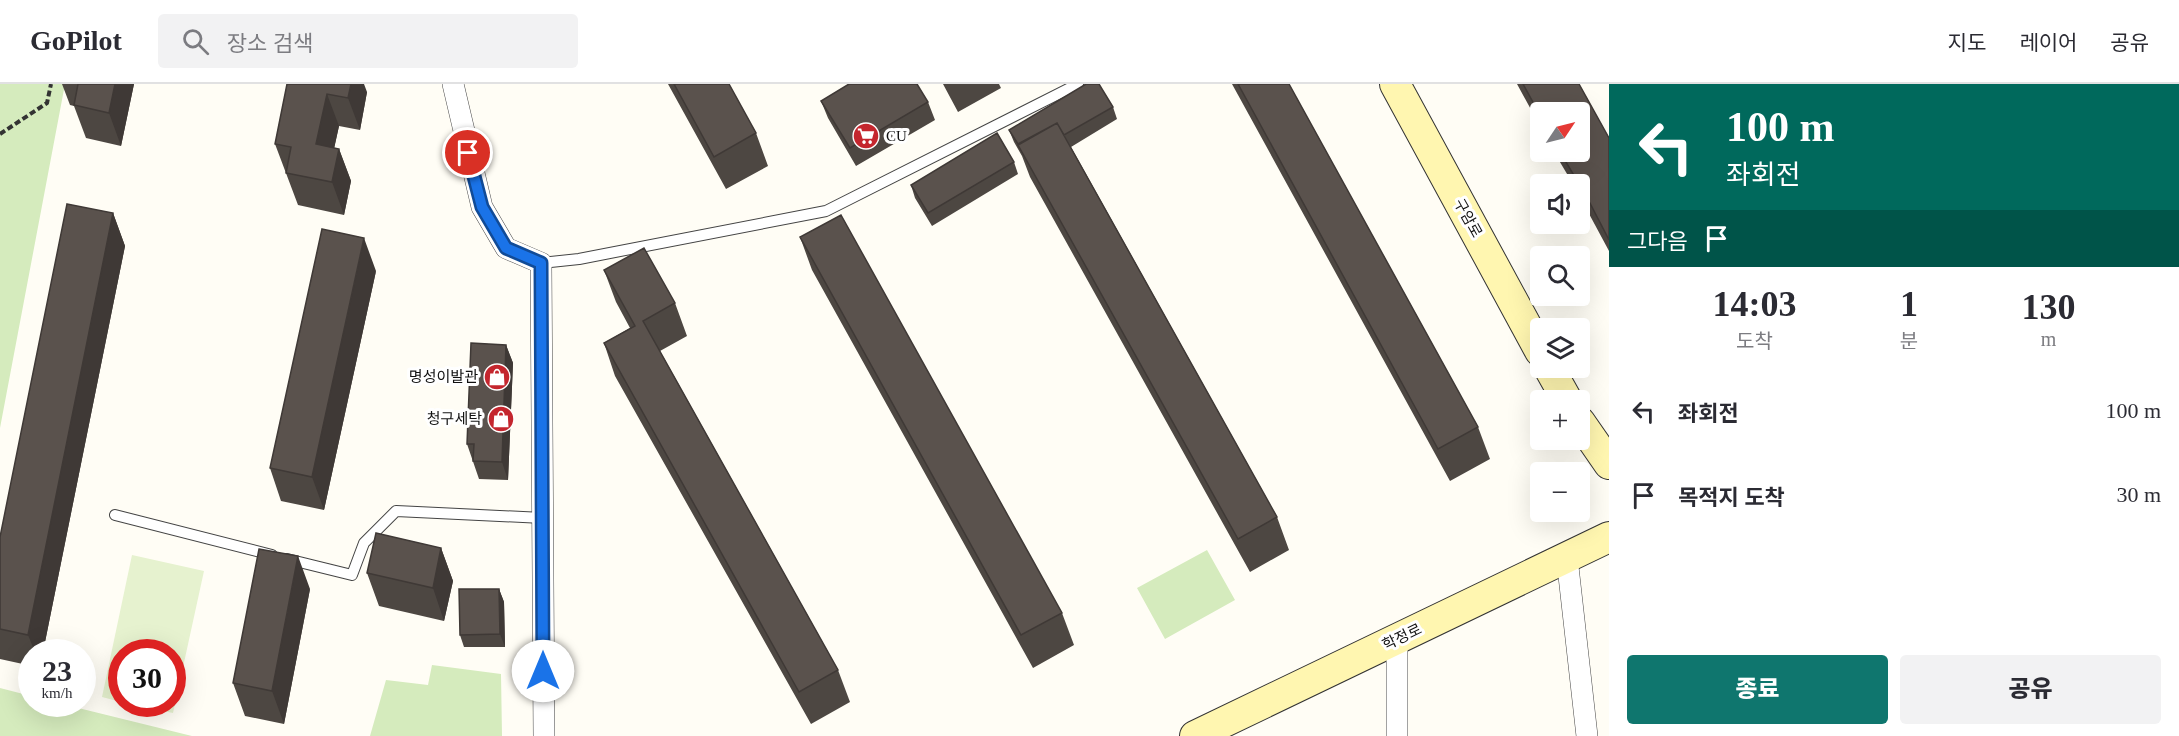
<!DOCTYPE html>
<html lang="ko">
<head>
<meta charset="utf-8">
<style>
	:root { --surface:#fff; --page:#f2f2f3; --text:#2b2b33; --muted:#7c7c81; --line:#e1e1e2; --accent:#0f766e }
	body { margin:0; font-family:"Times New Roman","Noto Sans KR",serif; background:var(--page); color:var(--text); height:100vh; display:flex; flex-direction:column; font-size:22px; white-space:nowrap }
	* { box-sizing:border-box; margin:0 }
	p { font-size:20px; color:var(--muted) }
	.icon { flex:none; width:33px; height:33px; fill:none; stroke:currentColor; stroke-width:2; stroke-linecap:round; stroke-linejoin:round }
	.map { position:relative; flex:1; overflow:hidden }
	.side { display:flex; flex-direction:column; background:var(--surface); width:570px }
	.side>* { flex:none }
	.banner { background:#00695c; color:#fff; overflow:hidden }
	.needle { width:39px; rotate:55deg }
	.fabs { position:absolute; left:1530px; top:18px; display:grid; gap:12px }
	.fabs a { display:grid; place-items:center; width:60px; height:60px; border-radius:6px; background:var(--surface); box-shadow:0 6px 24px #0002; font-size:30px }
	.speed { position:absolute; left:18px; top:555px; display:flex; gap:12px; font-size:30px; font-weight:700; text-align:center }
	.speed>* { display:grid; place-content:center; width:78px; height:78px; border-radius:50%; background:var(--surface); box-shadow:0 6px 24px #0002; line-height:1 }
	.speed small { font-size:15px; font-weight:400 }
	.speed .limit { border:9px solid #d22; background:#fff; color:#111 }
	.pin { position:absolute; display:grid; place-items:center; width:51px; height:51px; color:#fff; margin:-26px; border:3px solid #fff; border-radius:50%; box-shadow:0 2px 6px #0007 }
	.me { position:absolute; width:66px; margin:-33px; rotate:0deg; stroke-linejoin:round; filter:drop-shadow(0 0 4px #0008) }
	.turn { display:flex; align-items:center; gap:21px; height:126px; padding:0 18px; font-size:27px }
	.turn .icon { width:78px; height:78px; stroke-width:2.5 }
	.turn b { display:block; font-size:42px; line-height:51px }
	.then { display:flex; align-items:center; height:57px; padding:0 18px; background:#0003; gap:12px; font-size:22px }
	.eta { display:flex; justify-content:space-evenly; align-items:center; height:102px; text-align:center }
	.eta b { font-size:36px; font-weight:800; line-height:42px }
	.action { display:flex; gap:12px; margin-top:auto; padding:12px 18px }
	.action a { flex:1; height:69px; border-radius:6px; background:var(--accent); color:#fff; font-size:24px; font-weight:800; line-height:69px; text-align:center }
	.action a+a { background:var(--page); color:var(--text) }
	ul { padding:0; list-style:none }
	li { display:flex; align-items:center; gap:18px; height:84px; padding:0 18px }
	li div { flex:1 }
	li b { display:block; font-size:22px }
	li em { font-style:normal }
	header { display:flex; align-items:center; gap:36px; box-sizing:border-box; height:84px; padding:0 30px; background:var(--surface); border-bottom:2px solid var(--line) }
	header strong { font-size:28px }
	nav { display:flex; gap:33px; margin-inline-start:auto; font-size:21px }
	.search { width:420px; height:54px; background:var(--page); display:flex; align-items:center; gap:15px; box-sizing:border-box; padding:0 21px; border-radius:6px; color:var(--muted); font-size:22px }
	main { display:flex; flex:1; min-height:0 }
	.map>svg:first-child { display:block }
	.green { fill:#d5ebbd }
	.pitch { fill:#e6f2cf }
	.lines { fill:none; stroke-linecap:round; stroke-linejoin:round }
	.service-casing { stroke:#444; stroke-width:12 }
	.minor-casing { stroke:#444; stroke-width:22 }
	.secondary-casing { stroke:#333; stroke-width:32 }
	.path { stroke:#333; stroke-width:4; stroke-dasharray:6 3; stroke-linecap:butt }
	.service { stroke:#fff; stroke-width:10 }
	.minor { stroke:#fff; stroke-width:21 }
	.secondary { stroke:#fff6b0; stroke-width:30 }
	.wall { fill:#4d4742 }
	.shaded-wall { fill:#3f3936 }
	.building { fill:#5a524d; stroke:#3f3936; stroke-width:1.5 }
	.route-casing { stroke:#114b97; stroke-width:15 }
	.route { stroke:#1a73e8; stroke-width:10 }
	.labels { text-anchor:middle; stroke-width:6; stroke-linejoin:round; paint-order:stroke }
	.poi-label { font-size:15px; fill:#111; stroke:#fff; text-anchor:end }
	.street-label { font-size:15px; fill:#111; stroke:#fff }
</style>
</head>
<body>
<header>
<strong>GoPilot</strong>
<div class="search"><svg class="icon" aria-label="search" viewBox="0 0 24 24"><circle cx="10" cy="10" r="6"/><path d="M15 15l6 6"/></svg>장소 검색</div>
<nav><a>지도</a><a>레이어</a><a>공유</a></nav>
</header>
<main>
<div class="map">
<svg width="1609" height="652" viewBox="0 0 1609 652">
	<rect width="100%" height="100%" fill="#fffdf5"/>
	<path class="green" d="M0 0H65L0 344Z
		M1207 466 1235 516 1165 555 1137 504Z
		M432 581 501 590 502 652H370L386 596 428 601Z
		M0 604 31 612 32 620H62L192 652H0Z"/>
	<path class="pitch" d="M132 471 204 487 173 629 130 620H172V568H122L121 618 102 613Z"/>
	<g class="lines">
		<defs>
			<path id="service" d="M541 179 579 175 826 127 1078 0
				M115 431 272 471
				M287 475 352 491 364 459 396 427 543 434"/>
			<path id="minor" d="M453 0 482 123 506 164 541 179 544 652
				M1567 474 1587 652
				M1397 652V555"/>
			<path id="secondary" d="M1395 0 1540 267
				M1549 284 1567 316
				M1580 338 1609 380
				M1195 652 1609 453"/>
		</defs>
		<use href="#service" class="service-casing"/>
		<use href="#minor" class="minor-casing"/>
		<use href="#secondary" class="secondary-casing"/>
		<path class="path" d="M0 50 47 19 51 0"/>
		<use href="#service" class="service"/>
		<use href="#minor" class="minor"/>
		<use href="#secondary" class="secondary"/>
	</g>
	<path class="wall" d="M62 0H134L121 62 86 54 74 22 70 21Z
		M287 0 367 8 360 46 339 42 334 64 339 65 351 97 344 131 298 121 275 60Z
		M668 0H729L756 49 768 82 726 105Z
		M943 0H999L1001 4 958 28Z
		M1232 0H1289L1478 343 1490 375 1450 397Z
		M1517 0H1579L1609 54V167L1580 113V100H1573L1554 68H1580L1540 28V42Z
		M821 17 928 18 935 36 856 82 828 34Z
		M1113 23 1117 35 1071 63 1277 433 1289 466 1250 488 1030 93 1022 72 1014 58 1009 46Z
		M1014 78 1018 90 932 142 915 114 911 101Z
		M113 129 125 162 43 568H32V582L0 575V453Z
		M800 153 1062 529 1074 561 1033 584 812 186Z
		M604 186 675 219 687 252 660 267 838 586 850 618 811 640 615 292 604 259 630 244 616 218Z
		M376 187 324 426 281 417 270 384Z
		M506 261 513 279 508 396 479 395 467 360Z
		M441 464 453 497 444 537 379 522 367 489Z
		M310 505 284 640 245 632 233 599Z
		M499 505 504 518 505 563H464L460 551Z"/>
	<path class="shaded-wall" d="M115 0H134L121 62 109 29Z
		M351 0H364L367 8 360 46 348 14Z
		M327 10 339 42 328 93 316 60Z
		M339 65 351 97 344 131 332 98Z
		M113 129 125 162 43 568H35L28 551Z
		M364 154 376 187 324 426 312 393Z
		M506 261 513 279 508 396 502 378Z
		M441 464 453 497 444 537 433 504Z
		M298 472 310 505 284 640 272 607Z
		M499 505 504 518 505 563 500 550Z"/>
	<path class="building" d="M78 0H115L109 29 74 21Z
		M287 0H351L348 14 327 10 316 60 339 65 332 98 286 89 291 63 275 60Z
		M674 0H729L756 49 714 73Z
		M849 0H917L928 18 850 64 821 17Z
		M1086 0H1099L1113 23 1064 51 1057 39 1018 60 1009 46Z
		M1238 0H1289L1478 343 1438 365Z
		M1523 0H1579L1609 54V156L1580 100H1579L1560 68H1580V28H1540V31Z
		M1057 39 1277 433 1238 455 1018 61Z
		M997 49 1014 78 928 129 911 101Z
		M67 120 113 129 28 551 0 545V453Z
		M841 131 1062 529 1021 551 800 153Z
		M322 145 364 154 312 393 270 384Z
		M644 164 675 219 643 237 838 586 799 608 604 259 635 242 604 186Z
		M471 259 506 261 502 378 473 377 474 360H467Z
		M376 449 441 464 433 504 367 489Z
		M259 465 298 472 272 607 233 599Z
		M459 505H499L500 550 460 551Z"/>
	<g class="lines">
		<defs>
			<path id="route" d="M468 69 482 123 506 164 541 179 543 587"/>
		</defs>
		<use href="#route" class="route-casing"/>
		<use href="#route" class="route"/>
	</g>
	<defs>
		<symbol id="supermarket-disc" viewBox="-11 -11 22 22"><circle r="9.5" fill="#c4262e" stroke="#fff"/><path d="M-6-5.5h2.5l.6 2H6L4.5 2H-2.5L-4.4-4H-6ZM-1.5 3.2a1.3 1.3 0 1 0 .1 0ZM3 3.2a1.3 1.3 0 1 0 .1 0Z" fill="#fff"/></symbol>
		<symbol id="shop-disc" viewBox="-11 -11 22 22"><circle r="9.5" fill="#c4262e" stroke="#fff"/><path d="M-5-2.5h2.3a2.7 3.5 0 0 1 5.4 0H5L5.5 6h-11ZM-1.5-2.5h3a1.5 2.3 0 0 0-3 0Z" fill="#fff"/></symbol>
	</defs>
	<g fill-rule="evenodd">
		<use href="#supermarket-disc" x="851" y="37" width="30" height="30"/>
		<use href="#shop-disc" x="482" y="278" width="30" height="30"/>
		<use href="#shop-disc" x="486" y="320" width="30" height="30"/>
	</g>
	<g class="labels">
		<g class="poi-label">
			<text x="886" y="57" text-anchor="start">CU</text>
			<text x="478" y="298">명성이발관</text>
			<text x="482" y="340">청구세탁</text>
		</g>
		<g class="street-label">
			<text transform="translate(1468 134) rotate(61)" y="5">구암로</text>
			<text transform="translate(1402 553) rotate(-26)" y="5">학정로</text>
		</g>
	</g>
</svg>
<div class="fabs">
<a><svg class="needle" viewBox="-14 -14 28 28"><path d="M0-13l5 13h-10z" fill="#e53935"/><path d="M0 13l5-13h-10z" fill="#7c7c81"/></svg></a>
<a><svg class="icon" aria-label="sound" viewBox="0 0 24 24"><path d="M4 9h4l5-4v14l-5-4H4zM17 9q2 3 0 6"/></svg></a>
<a><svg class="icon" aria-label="search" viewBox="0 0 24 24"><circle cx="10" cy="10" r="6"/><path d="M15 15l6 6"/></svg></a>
<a><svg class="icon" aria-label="layers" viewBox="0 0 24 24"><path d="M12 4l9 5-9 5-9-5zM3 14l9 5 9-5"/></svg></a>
<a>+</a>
<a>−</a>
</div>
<div class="speed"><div>23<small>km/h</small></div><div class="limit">30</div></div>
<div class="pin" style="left:468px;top:69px;background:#d93025"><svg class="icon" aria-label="arrive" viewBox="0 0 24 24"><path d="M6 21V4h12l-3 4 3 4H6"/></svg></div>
<svg class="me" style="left:543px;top:587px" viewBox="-20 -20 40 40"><circle r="19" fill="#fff"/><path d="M0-13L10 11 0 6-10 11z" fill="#1a73e8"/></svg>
</div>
<section class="side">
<div class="banner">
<div class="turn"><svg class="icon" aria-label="left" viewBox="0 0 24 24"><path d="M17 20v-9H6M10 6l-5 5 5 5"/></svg><div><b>100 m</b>좌회전</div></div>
<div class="then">그다음<svg class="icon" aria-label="arrive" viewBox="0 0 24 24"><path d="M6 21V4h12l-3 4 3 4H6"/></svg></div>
</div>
<div class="eta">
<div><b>14:03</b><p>도착</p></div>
<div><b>1</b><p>분</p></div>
<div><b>130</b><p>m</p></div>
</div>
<ul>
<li><svg class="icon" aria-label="left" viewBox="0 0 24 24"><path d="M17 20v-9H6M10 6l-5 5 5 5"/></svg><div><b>좌회전</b></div><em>100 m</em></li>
<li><svg class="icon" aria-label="arrive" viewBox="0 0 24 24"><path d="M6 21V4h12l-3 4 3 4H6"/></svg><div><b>목적지 도착</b></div><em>30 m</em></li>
</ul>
<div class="action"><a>종료</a><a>공유</a></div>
</section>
</main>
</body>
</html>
